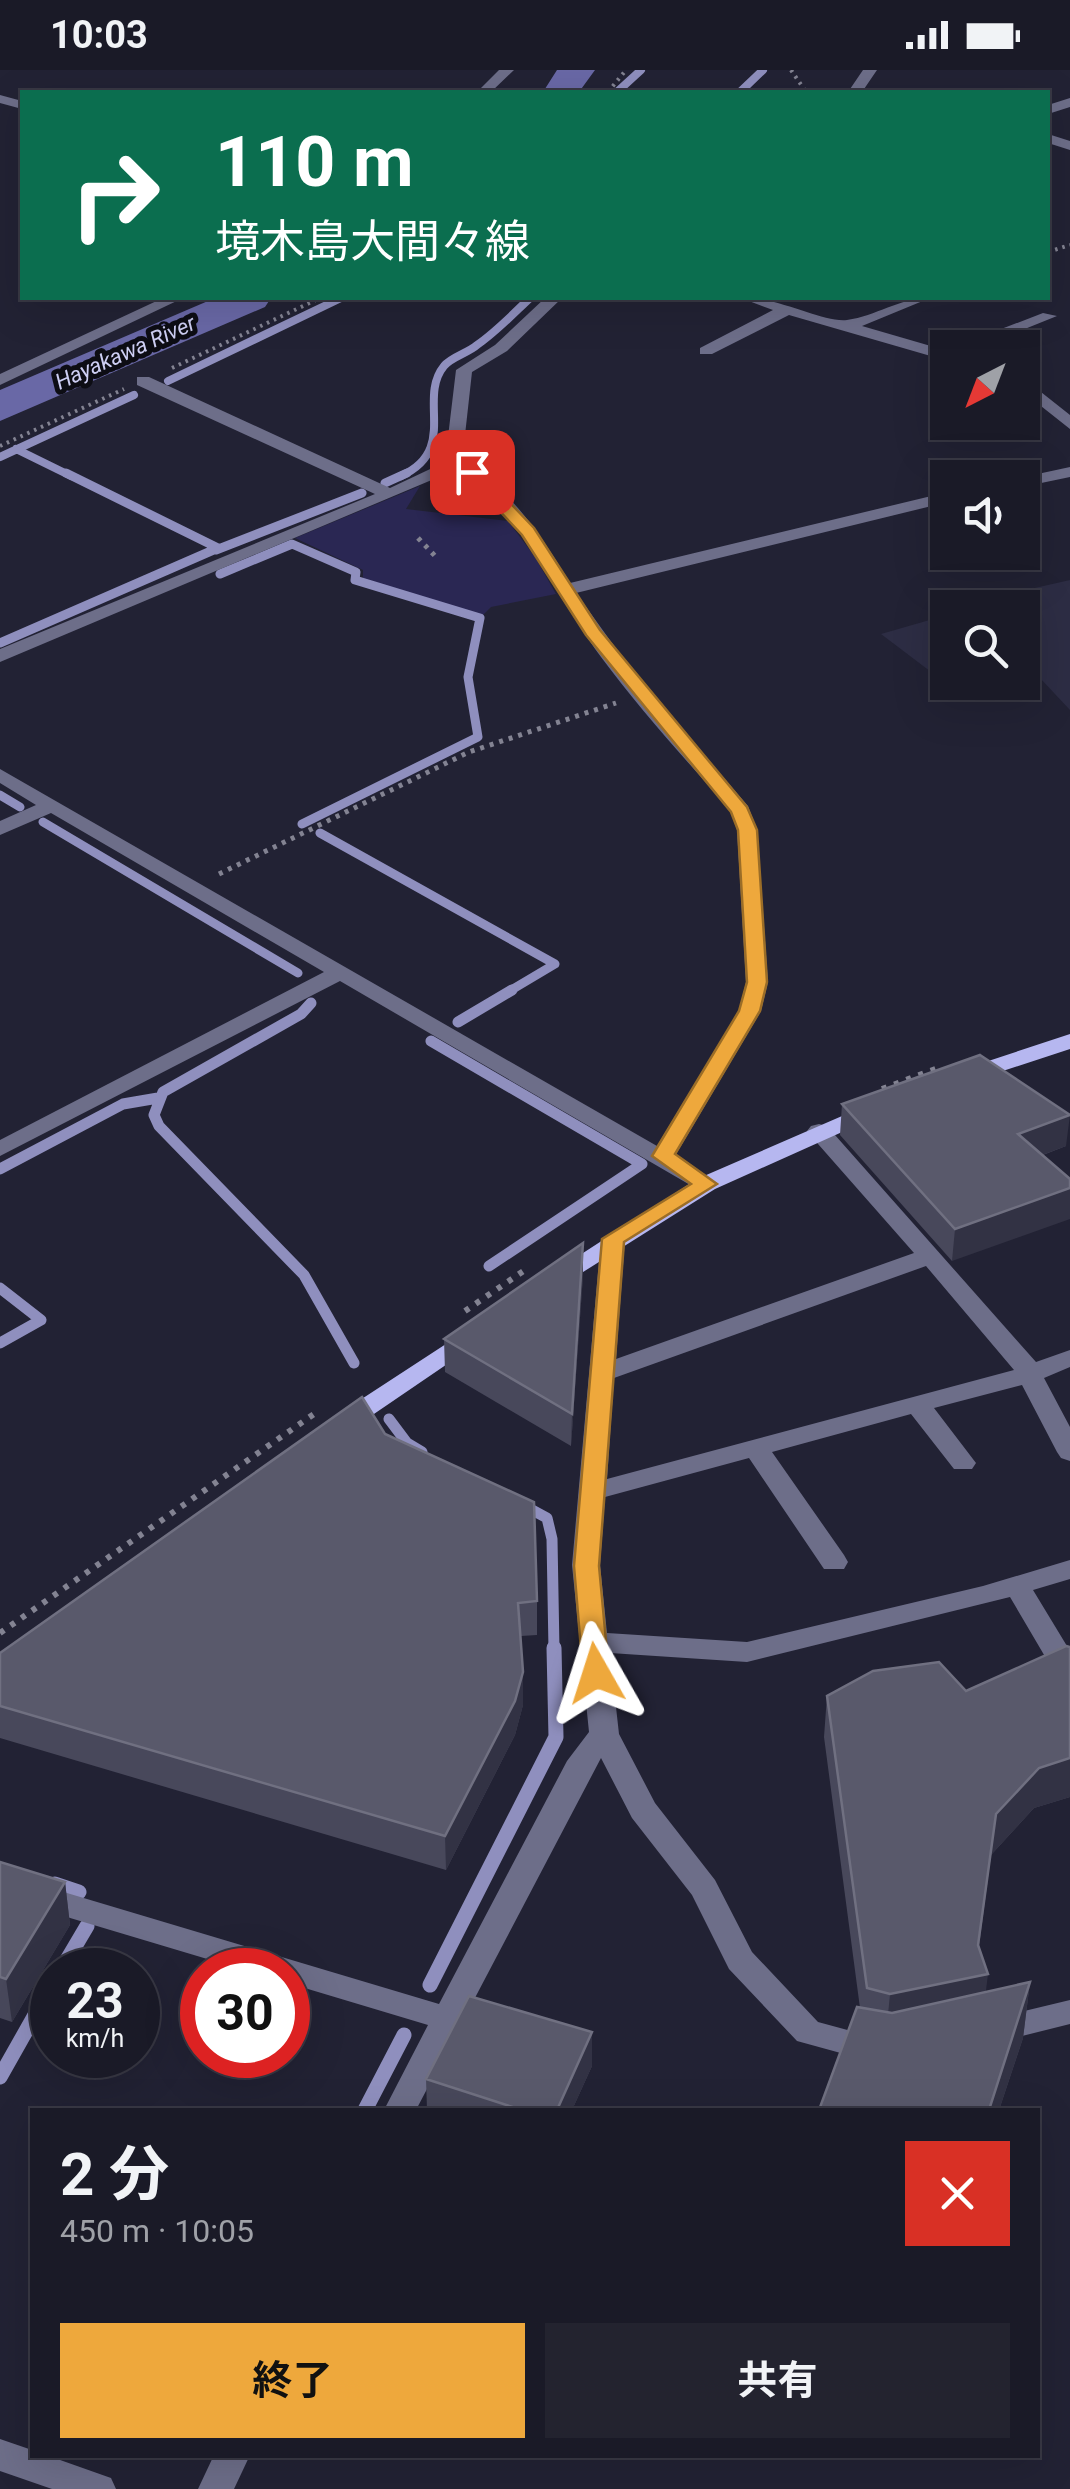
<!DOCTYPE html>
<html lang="ja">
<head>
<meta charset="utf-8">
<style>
	:root { --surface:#1a1a27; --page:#23232f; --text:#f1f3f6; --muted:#9fa1a7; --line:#383844; --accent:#eea83c }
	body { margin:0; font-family:Roboto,"Noto Sans JP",sans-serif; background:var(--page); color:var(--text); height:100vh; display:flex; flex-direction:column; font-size:38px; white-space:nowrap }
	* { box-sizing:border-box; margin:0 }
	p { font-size:32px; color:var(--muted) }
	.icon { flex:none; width:55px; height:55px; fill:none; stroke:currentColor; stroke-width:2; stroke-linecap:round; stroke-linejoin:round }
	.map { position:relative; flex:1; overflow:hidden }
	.panel { position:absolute; left:30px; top:2038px; width:1010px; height:350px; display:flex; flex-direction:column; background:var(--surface); border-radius:0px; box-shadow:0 10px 40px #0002,0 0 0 2px var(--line) }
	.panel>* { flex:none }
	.top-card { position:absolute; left:20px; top:20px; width:1030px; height:210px; border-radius:0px; box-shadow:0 10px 40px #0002,0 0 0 2px var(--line); background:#0b6e4f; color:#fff; overflow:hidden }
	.needle { width:65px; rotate:222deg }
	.tools { position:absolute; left:930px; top:260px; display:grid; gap:20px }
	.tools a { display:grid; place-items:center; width:110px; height:110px; border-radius:0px; background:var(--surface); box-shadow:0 10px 40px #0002,0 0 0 2px var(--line); font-size:50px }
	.speed { position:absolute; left:30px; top:1878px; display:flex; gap:20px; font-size:50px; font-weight:700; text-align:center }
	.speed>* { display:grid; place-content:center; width:130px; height:130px; border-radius:50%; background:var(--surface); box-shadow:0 10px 40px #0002,0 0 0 2px var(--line); line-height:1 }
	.speed small { font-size:25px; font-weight:400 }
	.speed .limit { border:15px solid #d22; background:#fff; color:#111 }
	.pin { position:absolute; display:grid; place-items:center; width:85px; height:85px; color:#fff; margin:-42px; border-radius:20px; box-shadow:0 5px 15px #0006 }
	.me { position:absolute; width:110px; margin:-55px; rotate:354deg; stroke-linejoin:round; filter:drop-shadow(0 0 8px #0008) }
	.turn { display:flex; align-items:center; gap:35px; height:210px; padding:0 30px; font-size:45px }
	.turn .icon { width:130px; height:130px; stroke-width:2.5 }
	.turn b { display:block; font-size:70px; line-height:85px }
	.round { display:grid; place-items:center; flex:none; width:105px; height:105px; border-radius:0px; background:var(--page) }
	.summary { display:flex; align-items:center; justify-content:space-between; height:170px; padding:0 30px }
	h1 { font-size:60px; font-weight:700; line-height:75px }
	.action { display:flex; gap:20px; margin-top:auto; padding:20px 30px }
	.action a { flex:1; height:115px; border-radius:0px; background:var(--accent); color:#111; font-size:40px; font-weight:700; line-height:115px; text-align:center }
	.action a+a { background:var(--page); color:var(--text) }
	.status { display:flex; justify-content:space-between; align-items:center; height:70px; padding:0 50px; background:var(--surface); direction:ltr }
	.status svg { height:28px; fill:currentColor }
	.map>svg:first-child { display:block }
	.built { fill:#2d2d44 }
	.green { fill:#2a2753 }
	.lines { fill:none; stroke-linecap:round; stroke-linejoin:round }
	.stream-far3 { stroke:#8f8fbe; stroke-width:8 }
	.stream-far2 { stroke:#8f8fbe; stroke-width:9 }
	.stream-far1 { stroke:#8f8fbe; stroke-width:11 }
	.stream { stroke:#8f8fbe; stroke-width:15 }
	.river { fill:#6968a6; fill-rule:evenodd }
	.path-far2 { stroke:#838392; stroke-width:4; stroke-dasharray:2.5 5; stroke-linecap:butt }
	.path-far1 { stroke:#838392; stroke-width:5; stroke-dasharray:4 6; stroke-linecap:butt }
	.path { stroke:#838392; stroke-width:6; stroke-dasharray:5 8; stroke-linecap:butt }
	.minor { fill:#6d6e89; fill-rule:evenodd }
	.major { fill:#b6b7f0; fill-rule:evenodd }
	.wall { fill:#48485b }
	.shaded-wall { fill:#323244 }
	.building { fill:#59596b; stroke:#707081; stroke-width:2.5 }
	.route { fill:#eea83c; stroke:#9b6d27; stroke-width:2.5 }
	.labels { text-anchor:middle; stroke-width:10; stroke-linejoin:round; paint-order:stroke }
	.far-water-label { font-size:22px; font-style:italic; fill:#cecff3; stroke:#0d0d14 }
</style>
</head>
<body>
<div class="status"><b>10:03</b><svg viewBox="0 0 49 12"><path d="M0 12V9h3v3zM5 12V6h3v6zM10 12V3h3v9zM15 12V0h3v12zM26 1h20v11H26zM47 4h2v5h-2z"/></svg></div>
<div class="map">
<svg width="1070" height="2419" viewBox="0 0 1070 2419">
	<rect width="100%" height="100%" fill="#222234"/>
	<path class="built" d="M1070 510V640L1023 590 1022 538 972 537 969 533Z
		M947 545V610L943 611 881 564Z"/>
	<path class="green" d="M420 416 406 439 508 451 535 487 556 524 491 537 483 545 414 528 363 509V500L295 468Z"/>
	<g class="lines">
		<path class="stream-far3" d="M617 22 641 0
			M740 22 763 0
			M168 311 341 228
			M16 379 71 406
			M0 387 134 325
			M401 406C459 380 417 329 444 296 451 287 468 283 477 275 496 262 513 244 530 228"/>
		<path class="stream-far2" d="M385 413 407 403
			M216 480 362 423
			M220 504 292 474 356 502 355 510 480 548 468 607 478 667 302 754
			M0 573 218 478 66 403
			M0 725 20 737
			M43 752 298 903
			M320 763 555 894 508 922"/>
		<path class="stream-far1" d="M311 933 301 944 163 1022 154 1045 159 1056 304 1205 354 1293
			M458 952 512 920
			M431 971 642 1094 489 1196
			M0 1099 123 1034 158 1028
			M0 1218 41 1250 0 1273
			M389 1349 407 1373 422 1382
			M523 1435 547 1448 552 1469 554 1580"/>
		<path class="stream" d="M55 1814 79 1822
			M61 1900 87 1856
			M430 1915 556 1667 554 1578
			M0 2007 52 1915
			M365 2040 404 1965"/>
		<path class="river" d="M557 0H595L579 22H543Z
			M215 228H271L265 237 0 351V320Z"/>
		<path class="path-far2" d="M791 0 806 22
			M608 22 626 0
			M1048 182 1070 175
			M172 298 320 228
			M0 376 124 319"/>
		<path class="path-far1" d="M418 468 437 488
			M219 804 469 682 616 633"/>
		<path class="path" d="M882 1019 941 997
			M465 1241 525 1200
			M0 1563 314 1344"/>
		<path class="minor" d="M499 0H514L491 22H477Z
			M863 0H877L862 22H848Z
			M0 25 22 31V39L0 33Z
			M1070 28V37L1048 44V35Z
			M1048 64 1070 71V80L1048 73Z
			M163 228H183L0 315V304Z
			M545 228H562L507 281 472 302 462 392C512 419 541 466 570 513L948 422V432L576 523 635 605 748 736 757 760 768 912 761 941 675 1086 718 1114 715 1119H697L340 911 0 1086V1070L324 902 51 743 0 765V751L36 735 0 713V699L657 1076 739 941 746 912 737 760 731 741C687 691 641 641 601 587 555 525 524 439 453 401L0 592V579L375 424 137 315V307H149L390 418 445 392 456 300 495 275Z
			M741 228C777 226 823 253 847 250 876 246 899 228 930 228L862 256 948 281V291L789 245 712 284H700V278L773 240Z
			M1043 243 1057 246 977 278H952Z
			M1022 307 1070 345V359L1022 321Z
			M1070 397V407L1022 417V408H1019Z
			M819 1054 827 1056 1036 1292 1070 1280V1297L1044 1308 1070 1357V1391L1061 1388 1057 1382 1022 1315 934 1338 976 1393 972 1399H954L911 1344 772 1382 844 1485 848 1492 844 1499H824L749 1388 605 1427 600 1495 607 1563 747 1572 983 1516 1070 1490V1509L1033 1520 1070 1581V1615L1060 1612 1010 1527 747 1592 610 1583 619 1664 655 1733 715 1810 752 1882 818 1952 888 1971 893 1980 888 1989 877 1993 797 1971 729 1899 692 1825 632 1748 601 1688 416 2040H384L428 1955 288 1913V1900H244L0 1827V1803L439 1934 567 1691 589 1662 572 1495 601 1169 613 1162 625 1169 616 1289 914 1183 811 1066 807 1061 811 1056ZM926 1196 1014 1300 607 1409 614 1308Z
			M1070 1930V1954L994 1973 983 1969 978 1960 983 1951Z
			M0 2369 32 2380V2385H46L111 2408 116 2419H52L0 2401Z
			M214 2385H250L234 2419H198Z"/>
		<path class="major" d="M1070 964V979L966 1013 954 1006 958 1001Z
			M872 1033 884 1040 880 1045 715 1119 564 1214 555 1217 543 1209 697 1109Z
			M472 1257 485 1265 481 1271 349 1361H331L327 1355 331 1349Z"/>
	</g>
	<path class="wall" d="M842 1034 1066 1076 1043 1085 952 1191 840 1065Z
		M583 1205 571 1376 445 1302 444 1269Z
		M385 1364 537 1531V1565L521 1566 523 1635 515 1665 446 1800 0 1668V1583Z
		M1070 1577V1727L1034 1738 991 1785 979 1876 985 1922 1030 1912 1023 1968 999 2040H819L860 1938 824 1667 827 1626 966 1621Z
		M0 1792 65 1812 70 1855 12 1952 0 1948Z
		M592 1996 572 2040H427L426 2009Z"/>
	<path class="shaded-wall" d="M1070 1045 1066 1076 1015 1095 1018 1064Z
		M1070 1118V1149L952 1191 955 1159Z
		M583 1173V1205L571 1376 572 1344Z
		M523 1602V1635L515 1665 446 1800 445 1766Z
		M1070 1688V1727L1034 1738 991 1785 975 1907 988 1904 983 1945 886 1965 890 1924 996 1744 1039 1698Z
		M65 1812 70 1855 12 1952 6 1909Z
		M1030 1912 1023 1968 999 2040H989Z
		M592 1962V1996L572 2040H557Z"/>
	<path class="building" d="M980 985 1070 1045 1018 1064 1070 1109V1118L955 1159 842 1034Z
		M583 1173 572 1344 444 1269Z
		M362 1327 385 1364 534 1432 537 1531 518 1533 523 1602 515 1631 445 1766 0 1636V1583Z
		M1066 1576 1070 1577V1688L1039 1698 996 1744 978 1875 988 1904 890 1924 867 1918 827 1626 873 1601 939 1592 966 1621Z
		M0 1792 65 1812 6 1909 0 1907Z
		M1030 1912 989 2040H819L857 1937 892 1943Z
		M469 1926 592 1962 557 2040H522L426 2009Z"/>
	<path class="route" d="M466 398H477L534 458 600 560 747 737 757 760 767 912 760 941 675 1084 717 1114 624 1172 599 1496 609 1603 605 1609H587L583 1603 574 1496 602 1169 691 1114 652 1086 739 941 747 912 738 760 731 742 586 565 522 465 466 405Z"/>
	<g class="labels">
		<g class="far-water-label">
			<text transform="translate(125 282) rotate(-24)" y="8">Hayakawa River</text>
		</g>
	</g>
</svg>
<div class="tools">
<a><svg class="needle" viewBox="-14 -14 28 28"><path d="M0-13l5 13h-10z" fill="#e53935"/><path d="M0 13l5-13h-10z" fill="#9fa1a7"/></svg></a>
<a><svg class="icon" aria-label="sound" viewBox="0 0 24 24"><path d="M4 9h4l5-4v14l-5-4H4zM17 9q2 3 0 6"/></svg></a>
<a><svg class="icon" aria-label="search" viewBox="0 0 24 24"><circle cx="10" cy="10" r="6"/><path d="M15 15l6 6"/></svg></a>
</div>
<div class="speed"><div>23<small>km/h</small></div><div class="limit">30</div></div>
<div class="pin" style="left:472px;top:402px;background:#d93025"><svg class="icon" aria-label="arrive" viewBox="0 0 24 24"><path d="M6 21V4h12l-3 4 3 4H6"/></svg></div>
<svg class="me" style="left:596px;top:1603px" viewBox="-20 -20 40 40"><path d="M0-17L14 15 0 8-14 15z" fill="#eea83c" stroke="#fff" stroke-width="4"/></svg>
<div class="top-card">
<div class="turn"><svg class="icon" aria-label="right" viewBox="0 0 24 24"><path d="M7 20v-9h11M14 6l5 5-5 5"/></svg><div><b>110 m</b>境木島大間々線</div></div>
</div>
<section class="panel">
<div class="summary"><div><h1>2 分</h1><p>450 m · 10:05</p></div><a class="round" style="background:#d93025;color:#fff"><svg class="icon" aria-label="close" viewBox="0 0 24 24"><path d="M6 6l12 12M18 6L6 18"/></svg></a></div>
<div class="action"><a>終了</a><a>共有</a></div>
</section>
</div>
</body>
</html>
